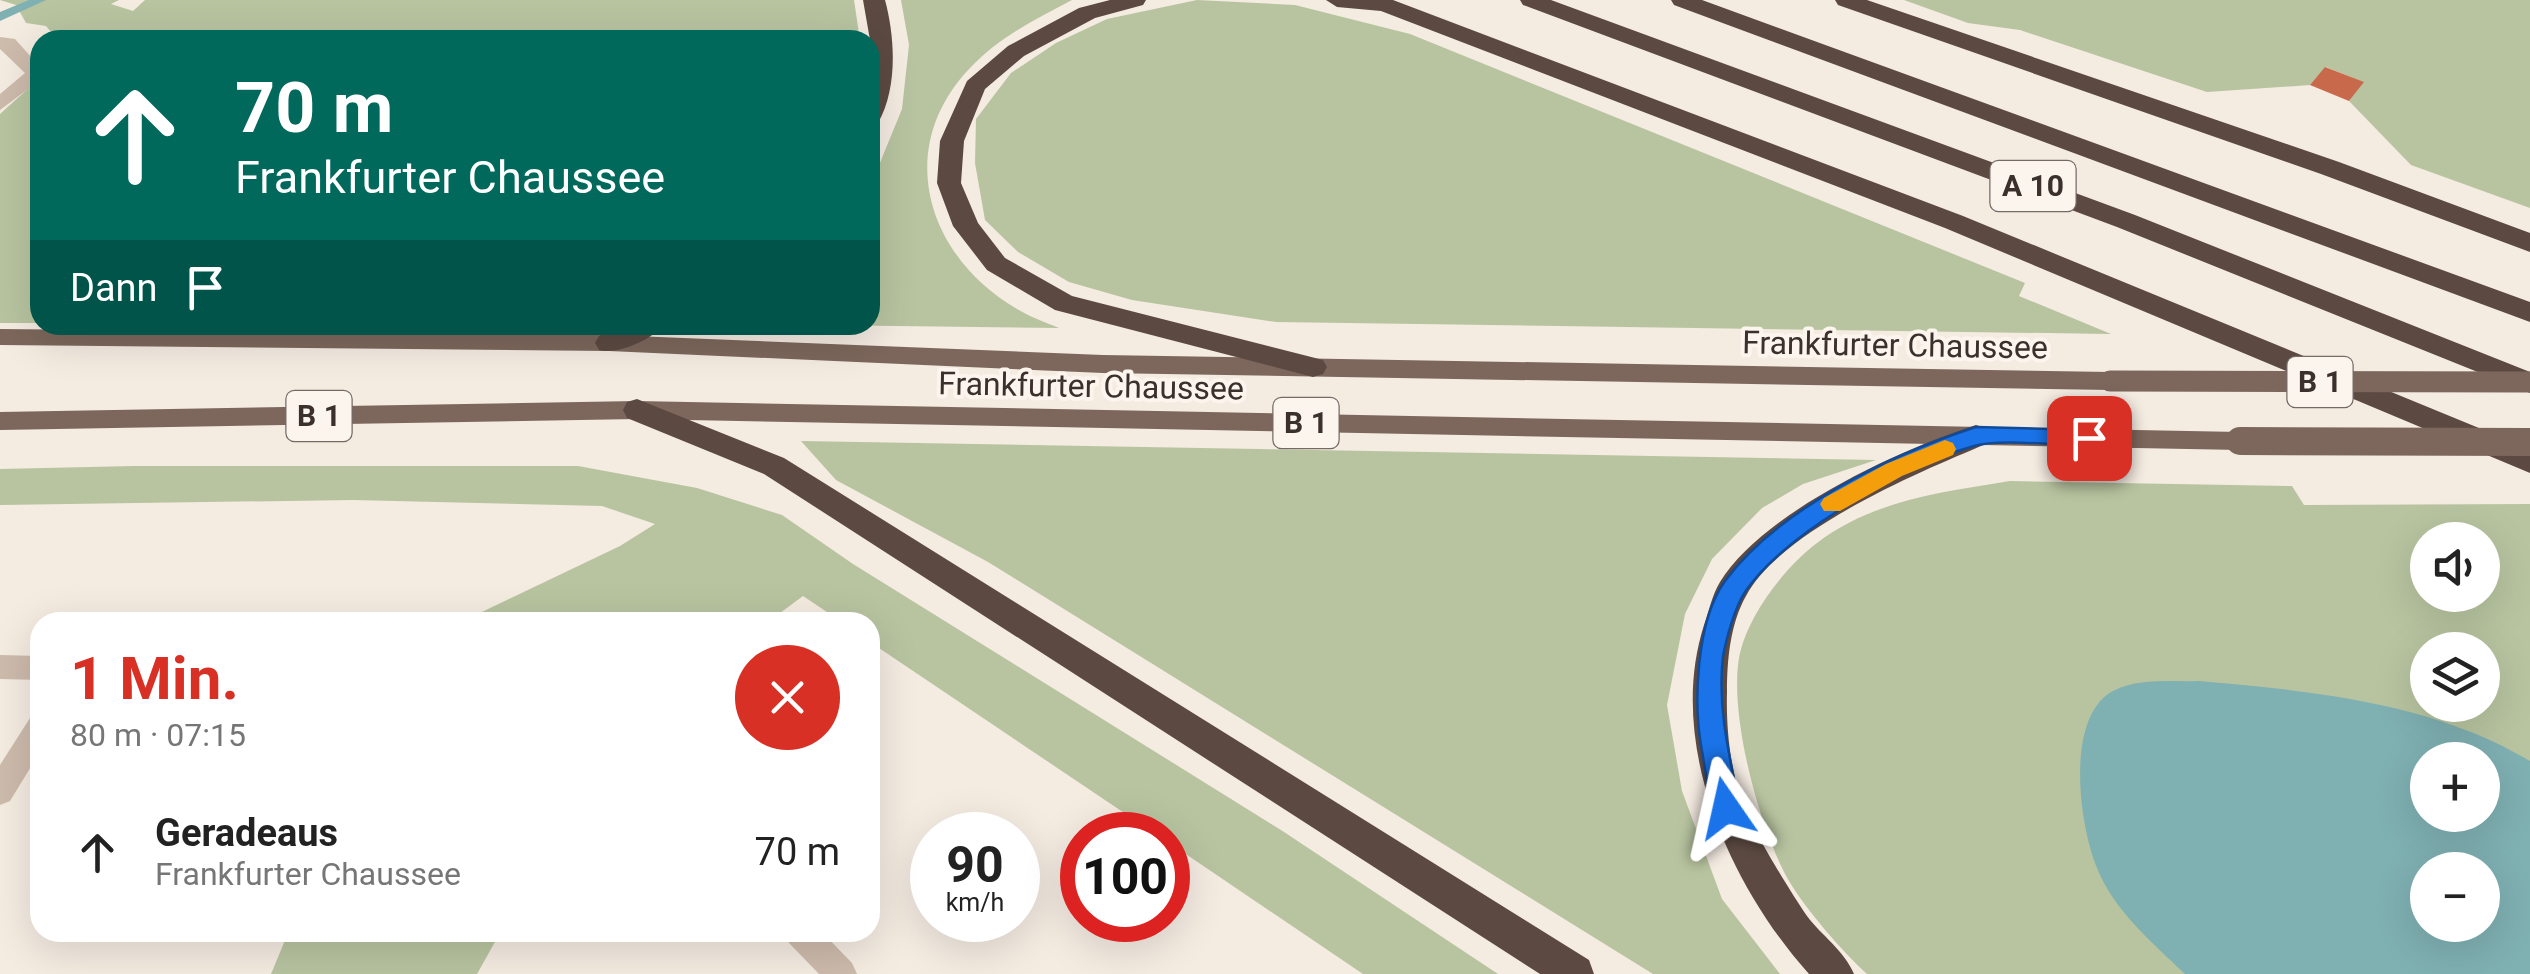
<!DOCTYPE html>
<html lang="de">
<head>
<meta charset="utf-8">
<style>
	:root { --surface:#fff; --page:#f6f6f6; --text:#222; --muted:#767676; --accent:#d93025 }
	body { margin:0; font-family:Roboto,sans-serif; background:var(--page); color:var(--text); height:100vh; display:flex; flex-direction:column; font-size:38px; white-space:nowrap }
	* { box-sizing:border-box; margin:0 }
	p { font-size:32px; color:var(--muted) }
	.icon { flex:none; width:55px; height:55px; fill:none; stroke:currentColor; stroke-width:2; stroke-linecap:round; stroke-linejoin:round }
	.map { position:relative; flex:1; overflow:hidden }
	.drawer { position:absolute; left:30px; top:612px; width:850px; height:330px; display:flex; flex-direction:column; background:var(--surface); border-radius:30px; box-shadow:0 10px 40px #0002 }
	.drawer>* { flex:none }
	.top-card { position:absolute; left:30px; top:30px; width:850px; height:305px; border-radius:30px; box-shadow:0 10px 40px #0002; background:#00695c; color:#fff; overflow:hidden }
	.fabs { position:absolute; left:2410px; top:522px; display:grid; gap:20px }
	.fabs a { display:grid; place-items:center; width:90px; height:90px; border-radius:50%; background:var(--surface); box-shadow:0 10px 40px #0002; font-size:50px }
	.speed { position:absolute; left:910px; top:812px; display:flex; gap:20px; font-size:50px; font-weight:700; text-align:center }
	.speed>* { display:grid; place-content:center; width:130px; height:130px; border-radius:50%; background:var(--surface); box-shadow:0 10px 40px #0002; line-height:1 }
	.speed small { font-size:25px; font-weight:400 }
	.speed .limit { border:15px solid #d22; background:#fff; color:#111 }
	.pin { position:absolute; display:grid; place-items:center; width:85px; height:85px; color:#fff; margin:-42px; border-radius:20px; box-shadow:0 5px 15px #0006 }
	.me { position:absolute; width:110px; margin:-55px; rotate:349deg; stroke-linejoin:round; filter:drop-shadow(0 0 8px #0008) }
	.turn { display:flex; align-items:center; gap:35px; height:210px; padding:0 40px; font-size:45px }
	.turn .icon { width:130px; height:130px; stroke-width:2.5 }
	.turn b { display:block; font-size:70px; line-height:85px }
	.then { display:flex; align-items:center; height:95px; padding:0 40px; background:#0003; gap:20px; font-size:38px }
	.round { display:grid; place-items:center; flex:none; width:105px; height:105px; border-radius:52px; background:var(--page) }
	.summary { display:flex; align-items:center; justify-content:space-between; height:170px; padding:0 40px }
	h1 { font-size:60px; font-weight:700; line-height:75px; color:var(--accent) }
	ul { padding:0; list-style:none }
	li { display:flex; align-items:center; gap:30px; height:140px; padding:0 40px }
	li div { flex:1 }
	li b { display:block; font-size:38px }
	li em { font-style:normal }
	.map>svg:first-child { display:block }
	.green { fill:#b8c4a0; fill-rule:evenodd }
	.water { fill:#7fb0b2; fill-rule:evenodd }
	.lines { fill:none; stroke-linecap:round; stroke-linejoin:round }
	.stream { fill:#7fb0b2; fill-rule:evenodd }
	.building { fill:#c8694b }
	.lane { fill:#cdbbac; fill-rule:evenodd }
	.primary { fill:#7d675c; fill-rule:evenodd }
	.highway { fill:#5c4a42; fill-rule:evenodd }
	.primary-bridge-far1 { stroke:#7d675c; stroke-width:21 }
	.primary-bridge { stroke:#7d675c; stroke-width:28 }
	.route { fill:#1a73e8; stroke:#114b97; stroke-width:2.5 }
	.slow { fill:#f59e0b }
	.labels { text-anchor:middle; stroke-width:8; stroke-linejoin:round; paint-order:stroke }
	.shield { fill:#fbf5ee; stroke:#756b66; stroke-width:2.5 }
	.shield-label { font-size:30px; font-weight:bold; fill:#3b302b }
	.street-label { font-size:32px; fill:#3b302b; stroke:#fbf5ee }
</style>
</head>
<body>
<div class="map">
<svg width="2530" height="974" viewBox="0 0 2530 974">
	<rect width="100%" height="100%" fill="#f4ebe1"/>
	<path class="green" d="M0 0H119L111 4 133 11 145 0H854L860 40H58L46 26 26 23 16 5Z
		M901 0H1072C1036 19 999 37 971 67 893 147 926 256 1017 309 1030 317 1045 322 1059 328L814 325H870V187L902 109 909 45Z
		M1197 0 1295 5 1410 34 2025 283 2019 296 2111 334 1276 322 1132 300 1069 282 1018 252 985 220 975 163 976 119 1011 73 1056 43 1107 19Z
		M1904 0H2530V208L2411 165 2349 101 2363 82 2326 67 2310 85 2207 92 2020 30 1968 23Z
		M40 78V323H0V114Z
		M801 441 1876 460 1803 484 1762 508 1712 559 1685 614 1667 705 1682 791 1722 899 1780 974H1653L988 562 836 480Z
		M134 466H578L697 488 782 515 853 564 1281 830 1498 974H1363L1168 842V835H1157L870 642V622H842L803 596 768 622H461L620 546 655 524 602 506 353 500 0 505V469Z
		M2010 481 2292 486 2304 505 2530 504V974H1867C1842 951 1807 911 1789 881 1760 831 1727 711 1740 653 1749 614 1785 567 1817 543 1873 500 1943 492 2010 481ZM2428 540H2482V595H2428ZM2428 650H2482V705H2428ZM2428 760H2482V815H2428ZM2428 870H2482V925H2428Z
		M288 933V932L500 933 477 974H271Z"/>
	<path class="water" d="M2199 681C2311 691 2432 702 2530 761V974H2185C2153 943 2114 911 2097 868 2079 825 2064 714 2115 690 2140 678 2172 682 2199 681ZM2428 760H2482V815H2428ZM2482 870V925H2428V870Z"/>
	<g class="lines">
		<path class="stream" d="M29 0H46L0 21V12Z"/>
	</g>
	<path class="building" d="M2325 67 2364 82 2349 101 2310 85Z"/>
	<g class="lines">
		<path class="lane" d="M0 37 15 39 40 67V80L0 110V94L25 73 0 49Z
			M0 655 40 656V680L0 679Z
			M40 714V752L10 801 0 805V765L30 718Z
			M785 932H822L852 963 857 974H819L789 943Z"/>
		<path class="primary" d="M0 329 609 335 1103 355 2110 372 2122 381 2110 390 1103 373 609 351 0 345Z
			M637 401 2240 432 2249 434 2252 441 2249 448 2240 450 637 419 0 430V412Z"/>
		<path class="highway" d="M863 0H885C895 37 898 88 878 123L870 125V40Z
			M1110 0H1146L1143 5 1095 18 1024 56 985 89 964 141 961 183 978 223 1005 258 1072 296 1323 360 1327 367 1323 374 1313 377 1055 310 987 270 953 226 937 183 940 141 967 81 1008 46 1079 8Z
			M1326 0H1393L1963 216 2530 449V473L1945 228 1381 11 1337 7Z
			M1520 0H1551L2135 215 2530 372V393L2117 227 1523 5Z
			M1671 0H1702L2530 302V322L1674 5Z
			M1835 0H1867L2339 162 2530 233V252L2321 174 1838 5Z
			M624 325H663C652 340 617 355 599 350L595 343 599 336Z
			M637 399 784 458 1589 960 1594 974H1540L764 474 627 418 623 410 627 402Z
			M1976 425 1986 428 1991 436 1986 444C1919 472 1781 530 1746 596 1730 624 1727 661 1727 692 1726 727 1730 770 1743 804 1752 829 1791 893 1807 916 1822 936 1844 950 1854 974H1809C1730 886 1666 744 1704 625 1709 611 1712 595 1720 582 1762 513 1900 449 1976 425Z"/>
		<path class="primary-bridge-far1" d="M2110 381 2530 382"/>
		<path class="primary-bridge" d="M2240 441 2530 442"/>
	</g>
	<path class="route" d="M1976 427 2089 430 2100 438 2089 446C2061 446 1999 438 1974 446 1906 465 1785 533 1745 592 1735 607 1726 639 1723 657 1717 709 1730 758 1740 808L1736 817 1726 821 1717 817C1708 797 1706 772 1702 751 1693 704 1696 621 1725 581 1778 509 1892 454 1976 427Z"/>
	<path class="slow" d="M1945 440 1953 443 1956 449 1953 455 1902 476 1840 511H1824L1820 504 1824 498 1886 464Z"/>
	<g class="labels">
		<g class="shield">
			<rect x="1990.5" y="161" width="85" height="50" rx="8"/>
			<rect x="2287.5" y="357" width="65" height="50" rx="8"/>
			<rect x="286.5" y="391" width="65" height="50" rx="8"/>
			<rect x="1273.5" y="398" width="65" height="50" rx="8"/>
		</g>
		<g class="shield-label">
			<text x="2033" y="196">A 10</text>
			<text x="2320" y="392">B 1</text>
			<text x="319" y="426">B 1</text>
			<text x="1306" y="433">B 1</text>
		</g>
		<g class="street-label">
			<text transform="translate(1895 345) rotate(1)" y="11">Frankfurter Chaussee</text>
			<text transform="translate(1091 386) rotate(1)" y="11">Frankfurter Chaussee</text>
		</g>
	</g>
</svg>
<div class="fabs">
<a><svg class="icon" aria-label="sound" viewBox="0 0 24 24"><path d="M4 9h4l5-4v14l-5-4H4zM17 9q2 3 0 6"/></svg></a>
<a><svg class="icon" aria-label="layers" viewBox="0 0 24 24"><path d="M12 4l9 5-9 5-9-5zM3 14l9 5 9-5"/></svg></a>
<a>+</a>
<a>−</a>
</div>
<div class="speed"><div>90<small>km/h</small></div><div class="limit">100</div></div>
<div class="pin" style="left:2089px;top:438px;background:#d93025"><svg class="icon" aria-label="arrive" viewBox="0 0 24 24"><path d="M6 21V4h12l-3 4 3 4H6"/></svg></div>
<svg class="me" style="left:1726px;top:808px" viewBox="-20 -20 40 40"><path d="M0-17L14 15 0 8-14 15z" fill="#1a73e8" stroke="#fff" stroke-width="4"/></svg>
<div class="top-card">
<div class="turn"><svg class="icon" aria-label="ahead" viewBox="0 0 24 24"><path d="M12 20V5M6 11l6-6 6 6"/></svg><div><b>70 m</b>Frankfurter Chaussee</div></div>
<div class="then">Dann<svg class="icon" aria-label="arrive" viewBox="0 0 24 24"><path d="M6 21V4h12l-3 4 3 4H6"/></svg></div>
</div>
<section class="drawer">
<div class="summary"><div><h1>1 Min.</h1><p>80 m · 07:15</p></div><a class="round" style="background:#d93025;color:#fff"><svg class="icon" aria-label="close" viewBox="0 0 24 24"><path d="M6 6l12 12M18 6L6 18"/></svg></a></div>
<ul>
<li><svg class="icon" aria-label="ahead" viewBox="0 0 24 24"><path d="M12 20V5M6 11l6-6 6 6"/></svg><div><b>Geradeaus</b><p>Frankfurter Chaussee</p></div><em>70 m</em></li>
</ul>
</section>
</div>
</body>
</html>
